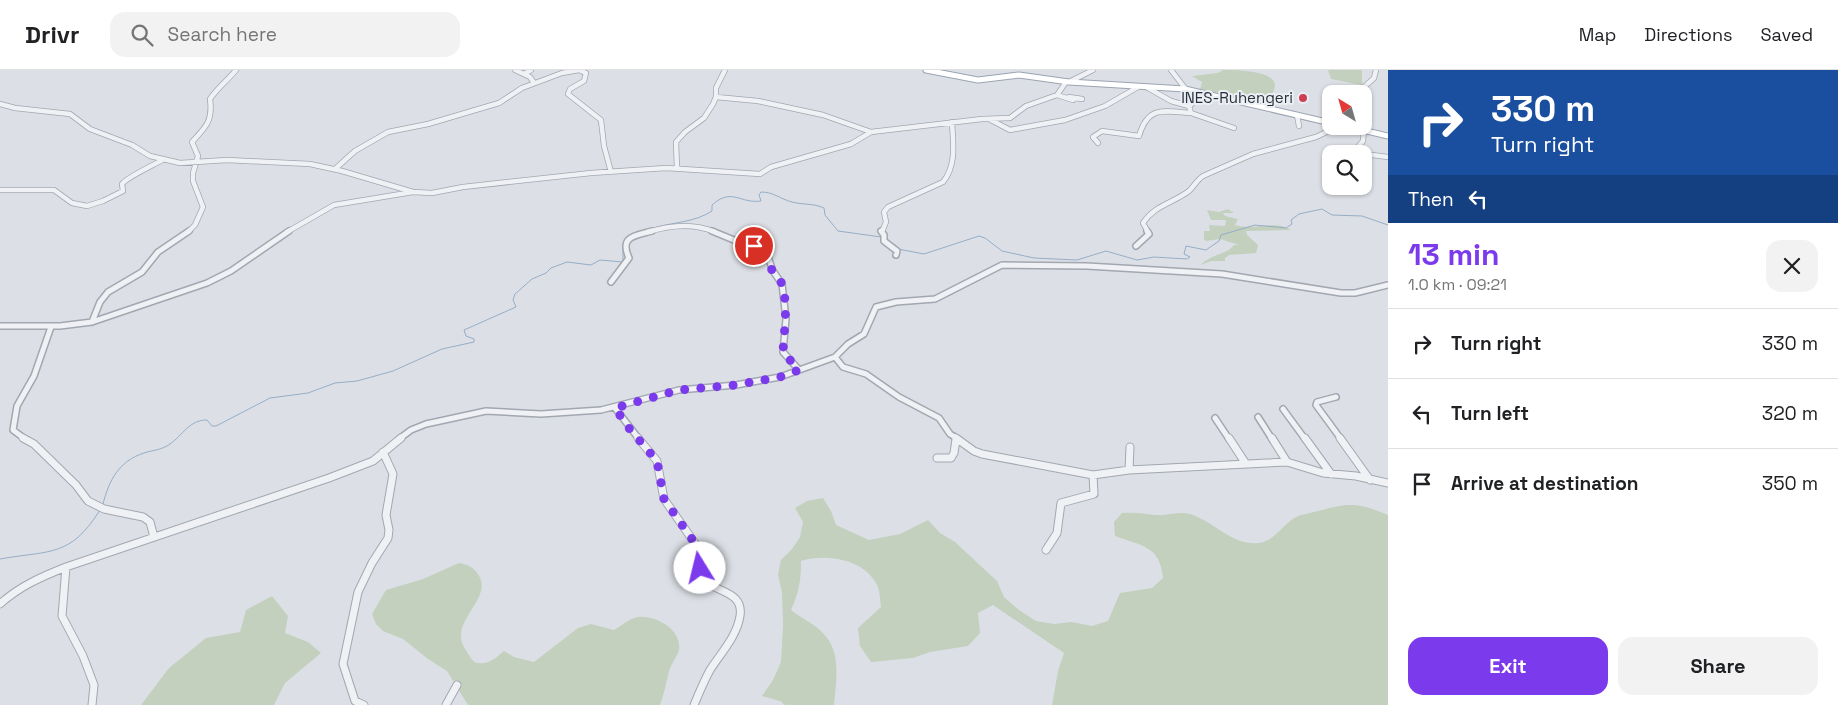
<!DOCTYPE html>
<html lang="en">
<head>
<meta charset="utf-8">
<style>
	:root { --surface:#fff; --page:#f2f2f2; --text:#202124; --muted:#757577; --line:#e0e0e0; --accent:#7c3aed }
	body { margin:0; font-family:"Space Grotesk",sans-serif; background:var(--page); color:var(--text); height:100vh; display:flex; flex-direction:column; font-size:19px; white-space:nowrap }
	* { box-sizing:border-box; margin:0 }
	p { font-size:16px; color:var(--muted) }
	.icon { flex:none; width:28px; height:28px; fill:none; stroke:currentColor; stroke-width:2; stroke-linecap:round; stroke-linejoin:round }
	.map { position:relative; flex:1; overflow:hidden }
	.sheet { display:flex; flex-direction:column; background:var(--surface); width:450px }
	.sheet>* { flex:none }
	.hud { background:#1a4fa0; color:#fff; overflow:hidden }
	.needle { width:32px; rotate:323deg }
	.buttons { position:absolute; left:1322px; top:15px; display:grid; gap:10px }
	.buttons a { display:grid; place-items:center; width:50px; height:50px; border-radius:10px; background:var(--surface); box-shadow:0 1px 4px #0004; font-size:25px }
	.pin { position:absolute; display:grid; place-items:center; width:42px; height:42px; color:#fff; margin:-21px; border:2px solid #fff; border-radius:50%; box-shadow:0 1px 5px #0007 }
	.me { position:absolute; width:55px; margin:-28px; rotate:351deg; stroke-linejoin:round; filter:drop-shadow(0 0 4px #0008) }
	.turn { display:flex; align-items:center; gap:18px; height:105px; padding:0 20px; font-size:22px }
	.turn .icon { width:65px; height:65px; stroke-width:2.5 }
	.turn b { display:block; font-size:35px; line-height:42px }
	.then { display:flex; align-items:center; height:48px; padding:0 20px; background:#0003; gap:10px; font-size:19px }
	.round { display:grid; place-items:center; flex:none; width:52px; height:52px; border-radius:15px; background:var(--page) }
	.head { display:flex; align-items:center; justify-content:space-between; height:85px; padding:0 20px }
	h1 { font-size:30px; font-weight:800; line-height:38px; color:var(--accent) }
	.primary-button { display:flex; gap:10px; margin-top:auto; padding:10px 20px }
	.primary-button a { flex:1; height:58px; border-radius:15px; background:var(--accent); color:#fff; font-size:20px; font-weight:800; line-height:58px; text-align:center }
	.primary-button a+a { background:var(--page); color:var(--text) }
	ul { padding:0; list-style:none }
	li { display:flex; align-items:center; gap:15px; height:70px; padding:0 20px; border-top:1px solid var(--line) }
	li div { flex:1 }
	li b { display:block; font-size:19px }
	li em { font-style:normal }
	header { display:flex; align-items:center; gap:30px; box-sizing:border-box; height:70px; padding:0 25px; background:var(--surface); border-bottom:1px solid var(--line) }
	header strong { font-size:24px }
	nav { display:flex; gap:28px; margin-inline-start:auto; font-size:18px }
	.search { width:350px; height:45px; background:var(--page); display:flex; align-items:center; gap:12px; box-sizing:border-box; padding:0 18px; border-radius:15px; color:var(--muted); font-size:19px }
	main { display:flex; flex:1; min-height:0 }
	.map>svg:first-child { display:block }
	.green { fill:#c2d0bd }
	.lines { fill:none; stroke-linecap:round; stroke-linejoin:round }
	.stream { stroke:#96adc7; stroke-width:1 }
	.minor-far2-casing { stroke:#a2a7b0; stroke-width:6 }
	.minor-far1-casing { stroke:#a2a7b0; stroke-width:8 }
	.minor-casing { stroke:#a2a7b0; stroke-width:9 }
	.major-casing { stroke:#9ba4b2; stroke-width:7 }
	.minor-far2 { stroke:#eff1f5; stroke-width:4.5 }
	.minor-far1 { stroke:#eff1f5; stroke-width:5 }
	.minor { stroke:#eff1f5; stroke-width:7 }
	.major { stroke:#fff; stroke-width:5 }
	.route { stroke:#7c3aed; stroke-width:9; stroke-dasharray:0 16.2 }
	.poi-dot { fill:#cd3f53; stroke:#ebeff4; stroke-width:2 }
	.labels { text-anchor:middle; stroke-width:4; stroke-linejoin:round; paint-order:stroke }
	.far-poi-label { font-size:15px; fill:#262e3c; stroke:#ebeff4; text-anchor:end }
</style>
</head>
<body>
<header>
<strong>Drivr</strong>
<div class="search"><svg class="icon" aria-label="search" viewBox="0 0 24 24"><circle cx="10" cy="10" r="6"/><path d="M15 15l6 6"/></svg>Search here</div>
<nav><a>Map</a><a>Directions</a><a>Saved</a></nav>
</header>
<main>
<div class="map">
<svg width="1388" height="635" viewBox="0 0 1388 635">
	<rect width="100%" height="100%" fill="#dce0e6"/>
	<path class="green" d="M1223 0C1234 0 1274 0 1275 15 1275 20 1271 25 1269 30L1232 27 1200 20 1202 12 1192 6 1218 3Z
		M1328 0H1362V15L1331 9Z
		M1228 139 1234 143H1223L1225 146 1238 149 1235 155C1252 161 1276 149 1291 160L1246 161 1247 165 1258 175 1256 183 1229 185 1225 188V191H1211L1201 195C1209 185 1228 184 1234 175H1239L1220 169 1206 171 1204 169V161H1210L1209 155 1225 156 1226 150H1211L1207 140 1219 142Z
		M823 428 831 441 836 455 869 470 900 464 928 450 940 463 955 472 997 511 1004 527 1019 540 1036 551 1054 554 1072 552 1092 556 1108 551 1120 523 1152 518 1163 508C1160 475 1141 476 1115 466L1114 452 1122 443C1137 442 1143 444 1156 445 1167 446 1180 441 1190 444 1215 452 1232 476 1259 473 1273 471 1280 459 1290 451 1298 444 1308 444 1318 441 1349 433 1357 432 1388 445V635H1052L1058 601 1064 583 993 535 978 543 980 563 968 576 930 582 913 588 871 592 860 576 858 558 881 537C880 531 880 523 878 517 866 489 826 483 801 491 801 510 799 523 791 540 801 548 815 554 823 563 842 582 836 611 834 635H785L780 631 762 626 773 610 781 592 783 556 782 522 778 505 781 490 792 479 800 467 803 452 795 438 807 431Z
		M459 493C468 495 472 496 478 504 492 525 462 543 461 565 460 574 469 585 474 592 487 596 495 589 504 581L514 587 534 592 578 558 591 554 614 560C621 556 630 548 638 547 655 545 682 559 679 580 677 587 671 594 669 601 666 613 664 624 660 635H468L447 601 428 589 403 569 383 561 376 554 372 544 386 520 423 509Z
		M272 526 288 546 285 563 308 572 321 583 285 613 274 635H141L169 598 206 568 240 562 246 540Z"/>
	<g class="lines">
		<path class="stream" d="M657 157C676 152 695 152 712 141V135C732 117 740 134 761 131L759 125 761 122C774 122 780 129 792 132 803 135 813 133 824 138L825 145 838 161 881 167
			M898 179 924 184 979 166 985 168 1002 181 1034 188 1077 190 1106 181 1137 190 1154 187 1187 189 1190 187 1184 184 1186 176 1206 180 1219 171 1221 165 1255 155 1286 158 1292 154 1291 150 1299 144 1322 139 1332 145 1362 146 1388 155
			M103 434C109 410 119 391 144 383 153 380 162 380 170 374 183 365 189 350 207 350L212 356H216L270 328 308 323 335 313 357 311 393 301 442 279 474 272V269L466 266 464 260 516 237 513 230 515 224 532 209 546 203 551 198 567 192 591 195 600 190 623 192V173L632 165
			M0 489C50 480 70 488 100 440"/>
		<defs>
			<path id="minor-far2" d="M515 0 530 7 534 13
				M579 0 586 3 584 11 570 19 568 24 601 50 604 76 611 102
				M1171 0 1191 26 1192 34 1189 36
				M524 4 531 0
				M1069 12 1093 0
				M1148 18 1171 31 1189 36 1191 43 1234 58
				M1362 19 1374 8 1376 0
				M1057 25 1073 30
				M716 27 758 31 823 45 871 62
				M1069 27 1082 29
				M0 34 15 38 70 44 90 59 132 75 150 86 180 93 227 90 310 94 342 101 413 122 432 123 463 117 591 103 666 98 760 104 771 97 851 74 871 62 982 49 1010 48 1026 36 1057 25 1066 12
				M1297 45 1299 56
				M991 50 1010 60 1065 50 1105 36 1138 17
				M1098 73 1093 67 1102 61 1139 66C1148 35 1164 41 1191 43
				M1361 84 1357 78 1363 71 1364 60
				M1364 84 1388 87
				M677 98 676 72 685 62 704 48 713 34 716 27V18L725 0
				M335 99 355 81 388 62 428 54 499 33 522 18 562 3 579 0
				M0 120H54L72 133 87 136 103 131 123 121 122 114C127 107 154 95 164 89
				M188 162 195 155 203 137 193 111V103L198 86 192 72C206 57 213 51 210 29 217 18 228 10 236 0
				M287 162 334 135 413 122
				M648 162C670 155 694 153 715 162
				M882 162 886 152 884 142 888 137 943 112C957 95 953 72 952 52
				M1148 162 1143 153C1155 135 1173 133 1189 121 1194 116 1197 110 1203 106L1253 84 1316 67 1339 56"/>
			<path id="minor-far1" d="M712 161 763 182 768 187 773 201 782 214 786 249 783 282 799 300
				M881 161 884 165V171L897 181 896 185
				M1136 176 1149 164 1147 161
				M611 212 629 188C619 166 635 166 652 161
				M92 252 100 232 108 222 142 202 158 182 189 161
				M0 256H60L92 252 207 213 231 201 289 161
				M835 287 843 297 866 304 899 327 939 348 950 364 958 369
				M1336 327 1317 332 1316 335 1341 369
				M615 338 639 369
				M1283 339 1305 369
				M1258 347 1272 369
				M1215 348 1229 369
				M25 369 13 360 17 336 34 306 51 257
				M399 369 411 360 426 354 486 341 541 344 601 340 679 320 736 315 780 307 835 287 848 274 864 264 876 237 896 232 935 229 1002 195 1087 196 1222 204 1341 223H1355L1388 215"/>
			<path id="minor" d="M23 368 34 374 76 415 88 431 104 439 143 447 150 452 154 467
				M638 368 657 391 664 429 701 482C700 490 696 502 702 508 714 523 744 520 740 546 737 566 721 583 710 600 704 611 699 623 694 635
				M956 368 974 381 982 384 1093 405 1129 400 1287 392 1323 403 1356 406 1388 413
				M1229 368 1246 394
				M1272 368 1287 392
				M1305 368 1331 404
				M1340 368 1370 410
				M937 388H951L954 383 956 369
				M1129 400 1130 377
				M1046 480 1057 463 1061 433 1094 424 1093 405
				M66 497 62 546 83 586 94 615 92 635
				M0 534C20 516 41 507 66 497L329 408 373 391 401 368
				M364 635 355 631 343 594 358 522 372 493 388 468 389 460 386 445 393 404 383 382
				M446 635 457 615"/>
			<path id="major" d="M926 0 978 10 1019 5 1069 12 1185 19 1331 53
				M1346 56 1388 66"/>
		</defs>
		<use href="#minor-far2" class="minor-far2-casing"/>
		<use href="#minor-far1" class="minor-far1-casing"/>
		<use href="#minor" class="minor-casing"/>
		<use href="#major" class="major-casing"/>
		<use href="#minor-far2" class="minor-far2"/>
		<use href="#minor-far1" class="minor-far1"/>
		<use href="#minor" class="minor"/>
		<use href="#major" class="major"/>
	</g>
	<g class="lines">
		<path class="route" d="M700 498 701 482 664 429 657 391 628 357 615 338 679 320 736 315 780 307 799 300 783 282C784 259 789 234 781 212 780 207 775 204 772 200 765 188 768 185 754 176"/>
	</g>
	<circle class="poi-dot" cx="1303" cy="28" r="5"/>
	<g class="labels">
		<g class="far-poi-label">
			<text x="1293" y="33">INES-Ruhengeri</text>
		</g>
	</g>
</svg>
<div class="buttons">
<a><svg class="needle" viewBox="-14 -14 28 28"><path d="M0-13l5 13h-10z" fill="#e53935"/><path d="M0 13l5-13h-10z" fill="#757577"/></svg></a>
<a><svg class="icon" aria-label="search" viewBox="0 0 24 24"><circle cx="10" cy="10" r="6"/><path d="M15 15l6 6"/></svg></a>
</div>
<div class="pin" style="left:754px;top:176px;background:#d93025"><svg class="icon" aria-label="arrive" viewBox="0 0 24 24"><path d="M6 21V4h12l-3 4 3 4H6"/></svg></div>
<svg class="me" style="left:700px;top:498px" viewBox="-20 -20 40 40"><circle r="19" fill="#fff"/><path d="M0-13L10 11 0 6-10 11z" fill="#7c3aed"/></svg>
</div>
<section class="sheet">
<div class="hud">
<div class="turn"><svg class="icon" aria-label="right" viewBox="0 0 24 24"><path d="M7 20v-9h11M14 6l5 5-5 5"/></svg><div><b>330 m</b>Turn right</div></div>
<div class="then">Then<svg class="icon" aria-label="left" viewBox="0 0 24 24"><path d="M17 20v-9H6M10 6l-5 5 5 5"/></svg></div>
</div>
<div class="head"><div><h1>13 min</h1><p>1.0 km · 09:21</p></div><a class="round"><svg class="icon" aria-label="close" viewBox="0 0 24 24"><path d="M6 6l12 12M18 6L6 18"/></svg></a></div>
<ul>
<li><svg class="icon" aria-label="right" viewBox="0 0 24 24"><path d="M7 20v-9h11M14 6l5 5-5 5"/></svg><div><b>Turn right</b></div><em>330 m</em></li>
<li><svg class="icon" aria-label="left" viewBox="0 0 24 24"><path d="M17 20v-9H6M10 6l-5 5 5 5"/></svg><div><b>Turn left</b></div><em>320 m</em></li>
<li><svg class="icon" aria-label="arrive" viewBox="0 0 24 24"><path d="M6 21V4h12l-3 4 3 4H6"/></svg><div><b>Arrive at destination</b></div><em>350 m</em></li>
</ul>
<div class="primary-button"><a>Exit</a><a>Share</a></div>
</section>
</main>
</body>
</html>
